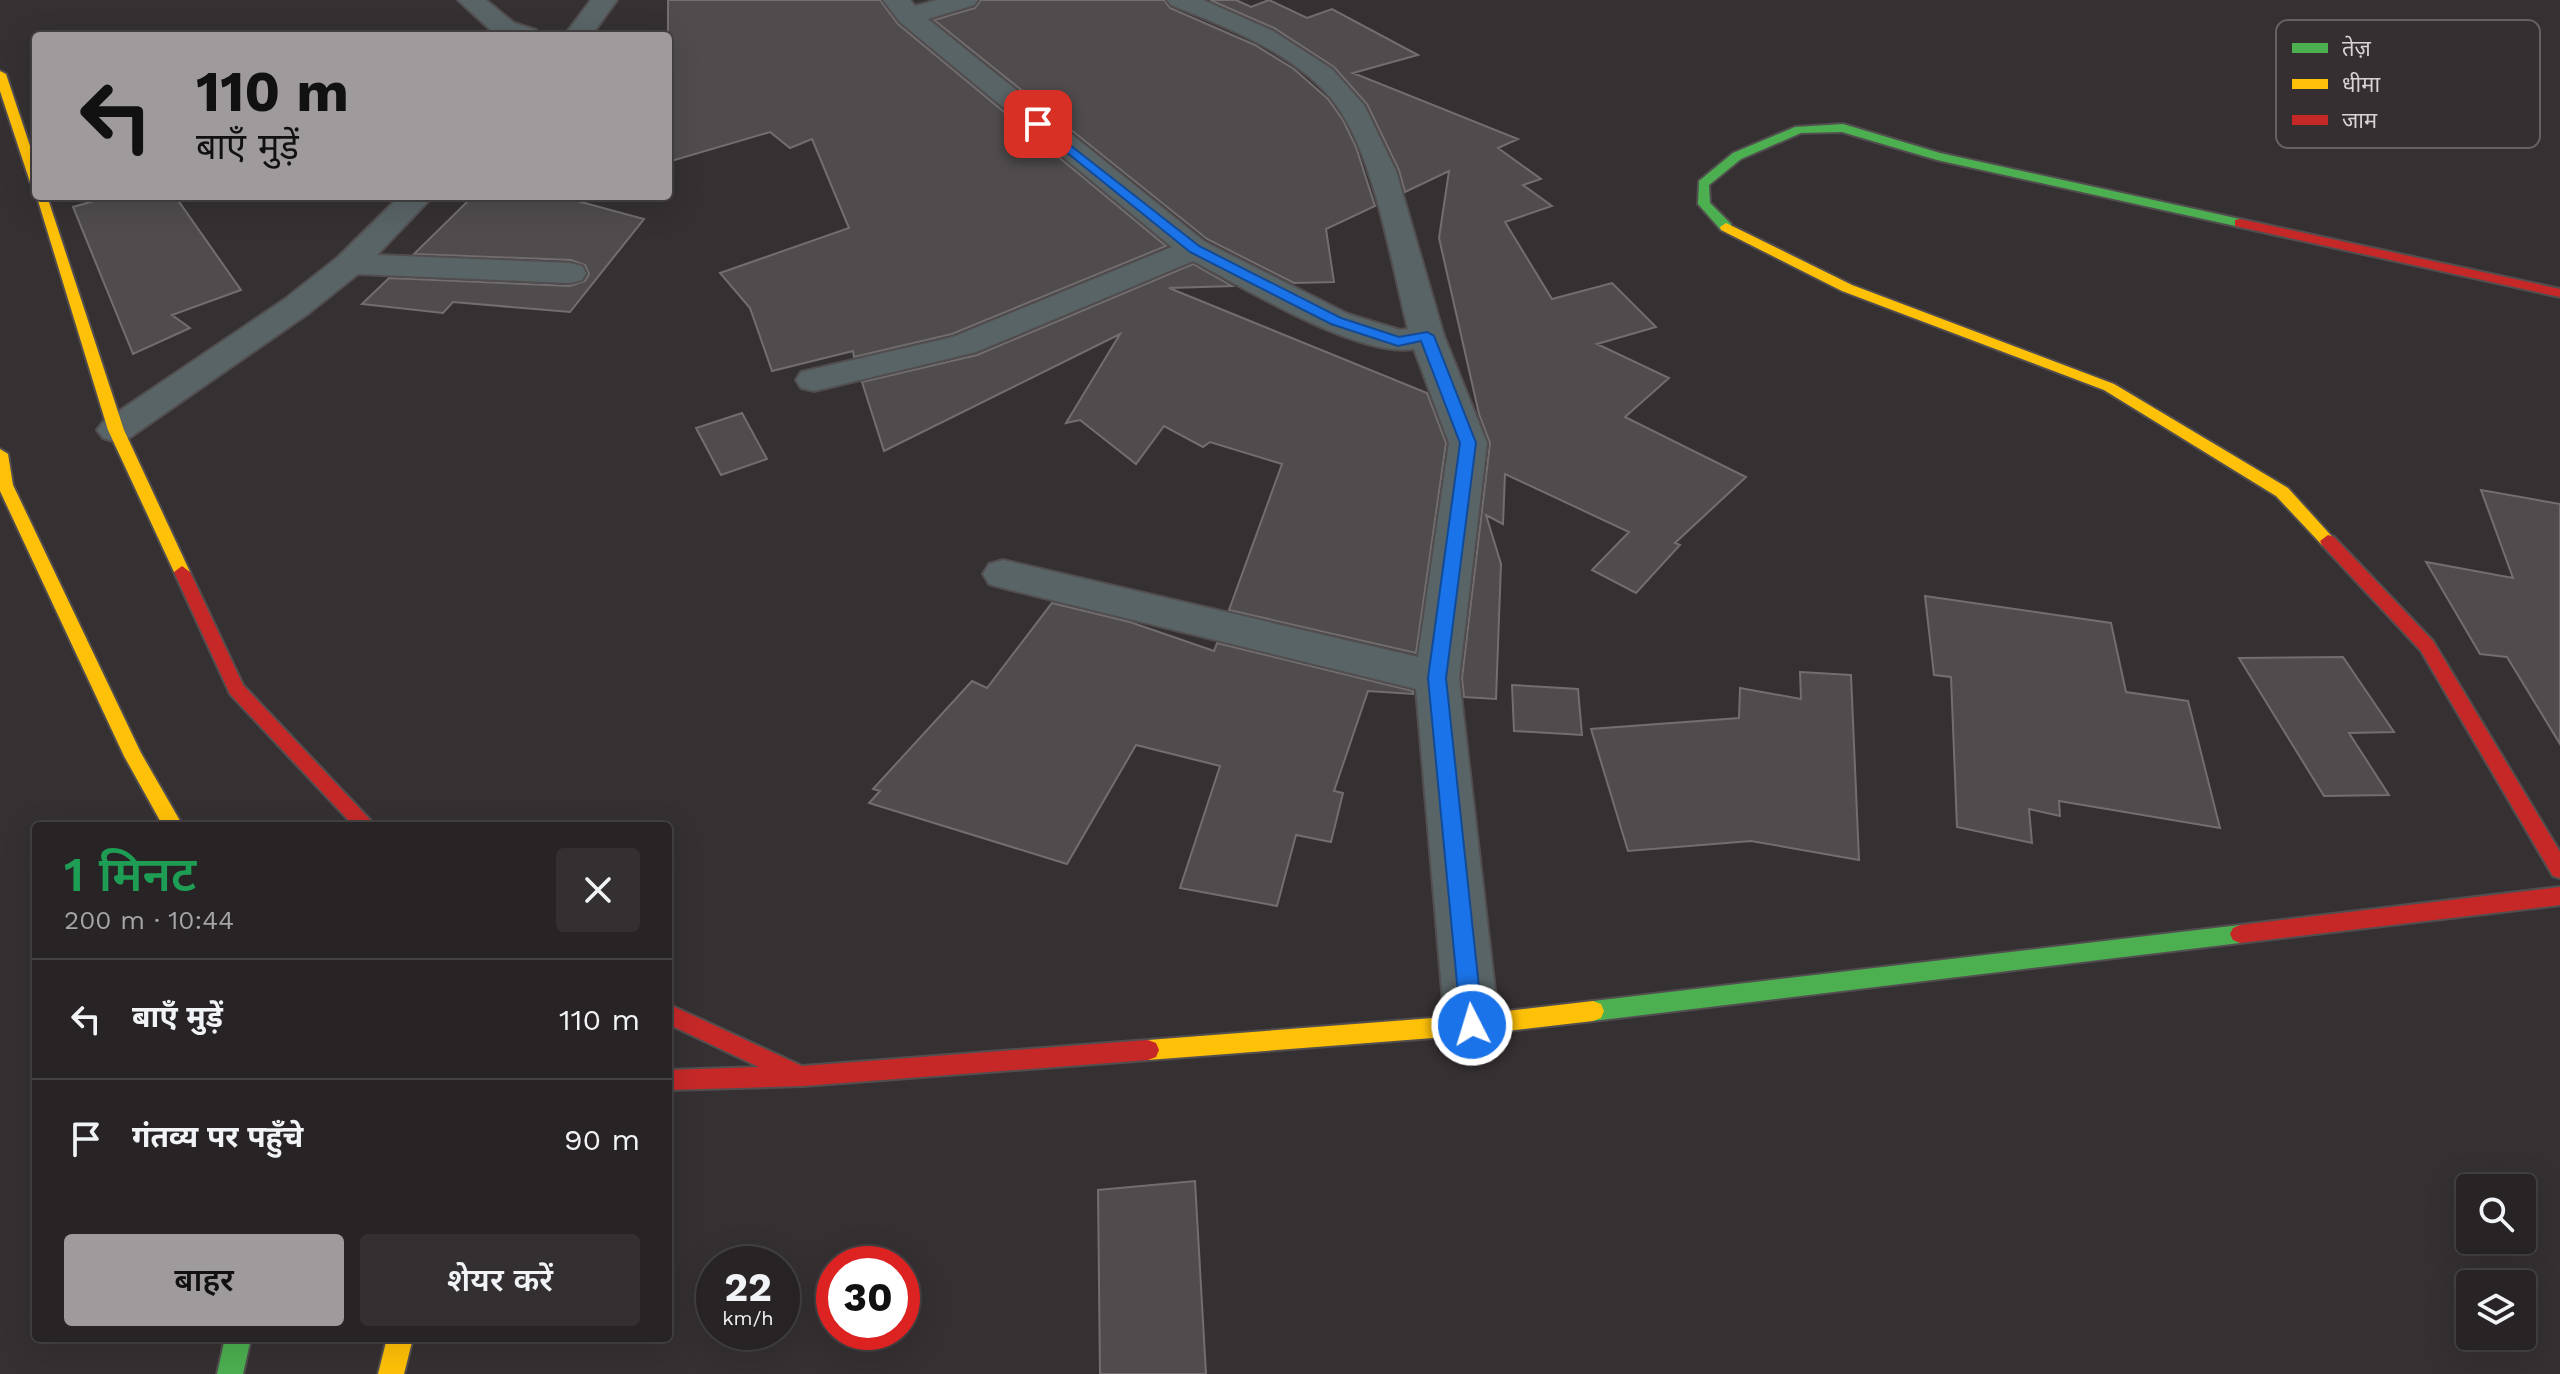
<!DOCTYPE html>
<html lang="hi">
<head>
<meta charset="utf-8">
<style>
	:root { --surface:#282426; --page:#343032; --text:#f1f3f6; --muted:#a5a4a7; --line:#444143; --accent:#9f9a9c }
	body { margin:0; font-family:"Work Sans","Noto Sans Devanagari",sans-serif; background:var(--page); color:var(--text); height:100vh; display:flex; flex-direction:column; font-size:30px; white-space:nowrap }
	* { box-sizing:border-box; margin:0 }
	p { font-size:26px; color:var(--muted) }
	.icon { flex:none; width:44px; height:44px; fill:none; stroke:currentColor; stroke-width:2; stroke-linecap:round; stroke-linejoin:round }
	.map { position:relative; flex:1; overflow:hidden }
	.panel { position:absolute; left:32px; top:822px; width:640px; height:520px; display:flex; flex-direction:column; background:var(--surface); border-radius:8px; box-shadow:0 8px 32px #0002,0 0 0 2px var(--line) }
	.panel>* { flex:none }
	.banner { position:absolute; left:32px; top:32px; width:640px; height:168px; border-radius:8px; box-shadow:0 8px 32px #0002,0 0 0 2px var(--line); background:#9f9a9c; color:#111; overflow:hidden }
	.controls { position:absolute; left:2456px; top:1174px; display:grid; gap:16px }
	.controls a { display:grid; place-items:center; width:80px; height:80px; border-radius:8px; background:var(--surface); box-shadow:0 8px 32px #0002,0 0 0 2px var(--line); font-size:40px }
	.speed { position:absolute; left:696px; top:1246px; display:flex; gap:16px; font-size:40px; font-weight:700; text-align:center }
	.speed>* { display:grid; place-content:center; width:104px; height:104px; border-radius:50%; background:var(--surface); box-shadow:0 8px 32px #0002,0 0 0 2px var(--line); line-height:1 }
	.speed small { font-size:20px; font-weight:400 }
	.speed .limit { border:12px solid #d22; background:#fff; color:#111 }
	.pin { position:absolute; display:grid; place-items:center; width:68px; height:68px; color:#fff; margin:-34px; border-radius:16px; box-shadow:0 4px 12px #0006 }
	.me { position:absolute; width:88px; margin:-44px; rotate:355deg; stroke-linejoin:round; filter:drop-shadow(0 0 6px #0008) }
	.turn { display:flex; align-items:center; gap:28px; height:168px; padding:0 32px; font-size:36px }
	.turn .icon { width:104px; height:104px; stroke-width:2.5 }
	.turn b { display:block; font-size:56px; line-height:68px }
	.round { display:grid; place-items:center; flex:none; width:84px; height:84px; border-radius:8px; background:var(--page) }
	.summary { display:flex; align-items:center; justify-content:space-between; height:136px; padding:0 32px }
	h1 { font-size:48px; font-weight:600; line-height:60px; color:#1e9e55 }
	.cta { display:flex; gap:16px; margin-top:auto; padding:16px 32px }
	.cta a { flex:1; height:92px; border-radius:8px; background:var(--accent); color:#111; font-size:32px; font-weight:600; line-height:92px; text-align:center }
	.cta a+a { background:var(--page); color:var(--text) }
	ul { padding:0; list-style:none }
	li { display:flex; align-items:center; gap:24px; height:120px; padding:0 32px; border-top:2px solid var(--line) }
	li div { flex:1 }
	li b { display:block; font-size:30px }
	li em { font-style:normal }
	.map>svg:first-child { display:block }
	.building { fill:#504c4e; stroke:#726e70; stroke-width:2 }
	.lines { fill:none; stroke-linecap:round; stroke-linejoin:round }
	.street-casing { stroke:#524e4f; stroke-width:4 }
	.fast-casing { stroke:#524e4f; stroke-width:4 }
	.slow-casing { stroke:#524e4f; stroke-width:4 }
	.jam-casing { stroke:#524e4f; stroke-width:4 }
	.street { fill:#596466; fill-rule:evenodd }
	.fast { fill:#4caf50; fill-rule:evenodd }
	.slow { fill:#ffc107; fill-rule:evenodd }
	.jam { fill:#c62828; fill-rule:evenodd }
	.route { fill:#1a73e8; stroke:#114b97; stroke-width:2 }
	.key { fill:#362f32; stroke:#676063; stroke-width:2 }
	.key-label { font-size:22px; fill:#d8d3d5 }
</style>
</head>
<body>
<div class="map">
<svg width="2560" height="1374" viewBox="0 0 2560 1374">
	<rect width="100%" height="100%" fill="#353032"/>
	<path class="building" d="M668 0H880L898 24 1166 246 952 334 854 357 853 351 772 371 750 308 720 273 849 228 812 139 790 148 770 132 668 162Z
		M981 0H1164L1170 8 1255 45 1294 69 1328 99 1343 120 1356 147 1375 206 1326 229 1334 282 1294 283 1207 239 934 20 975 8Z
		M1210 0H1236L1251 7 1269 0 1307 18 1332 9 1418 55 1353 73 1518 139 1498 148 1541 179 1523 185 1552 206 1505 222 1552 299 1612 283 1656 327 1597 344 1669 378 1625 417 1746 477 1675 543 1680 545 1636 593 1592 570 1629 532 1505 474 1503 524 1486 515 1501 564 1496 699 1464 697 1462 678 1490 443 1479 414 1439 238 1449 171 1405 192 1399 170 1367 104 1334 67 1274 28Z
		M111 196H175L241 290 172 315 190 328 133 354 73 207Z
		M473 196H559L644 219 570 312 453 302 443 313 362 304 389 278 570 286 585 281 589 274 585 265 571 260 414 254Z
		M1193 264 1232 286 1169 288 1427 393 1446 443 1416 653 1229 610 1282 464 1210 442 1203 447 1164 426 1136 464 1080 420 1066 423 1120 334 884 451 862 382 977 355Z
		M742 413 767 459 721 475 696 428Z
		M2481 490 2560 504V744L2507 657 2480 654 2426 562 2513 578Z
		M1925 596 2111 623 2126 692 2188 701 2220 828 2059 801 2060 816 2029 809 2032 843 1957 827 1951 677 1934 675Z
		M1052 603 1130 622 1214 651 1217 643 1413 691V694L1368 691 1334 791 1343 793 1331 842 1296 835 1277 906 1180 888 1220 766 1136 745 1067 864 869 803 880 791 873 789 972 681 987 688Z
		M2343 657 2394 732 2349 733 2389 795 2324 796 2239 658Z
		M1800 672 1851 675 1859 860 1751 841 1628 851 1591 729 1739 718 1740 688 1801 699Z
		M1512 685 1578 689 1582 735 1514 731Z
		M1195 1181 1206 1374H1100L1098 1190Z"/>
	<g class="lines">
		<defs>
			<path id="street" d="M458 0H486L514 23 536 30 540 36 496 35Z
				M591 0H617L591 36H564Z
				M883 0H910L915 6 937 0H978L974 5 928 19 1205 242 1348 314 1400 330 1408 329C1391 263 1374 148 1330 97 1290 51 1226 27 1171 5L1167 0H1203L1273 31 1332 69 1364 105 1396 171 1444 336 1487 443 1459 678 1499 1025 1491 1042 1472 1049 1453 1042 1445 1025 1416 689 1003 588 989 584 983 574 989 564 1003 560 1418 657 1449 443 1414 349C1358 358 1245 288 1193 261L976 352 814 391 801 388 796 380 801 372 953 337 1172 247 900 22Z
				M400 196H433L377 255 570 263 582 266 586 273 582 280 570 283 358 274 309 313 129 438 116 442 103 438 97 430 103 422 285 299 338 257Z"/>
			<path id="fast" d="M1843 124 1940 153 2240 219 2246 223 2240 227 1937 160 1842 132 1801 133 1741 159 1709 185 1710 203 1731 224V230H1721L1698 204 1699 181 1733 153 1795 127Z
				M2240 925 2247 928 2250 934 2247 940 2240 943 1593 1021 1585 1018 1582 1011 1585 1004 1593 1001Z
				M225 1338H251L243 1374H217Z"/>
			<path id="slow" d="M0 71 6 74 36 164V186L30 182 0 91Z
				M36 194 47 196 124 430 190 572 188 576 182 578 174 572 108 430Z
				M1726 223 1852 285 2114 384 2288 488 2336 541 2328 547 2322 545 2276 496 2104 390 1842 291 1721 230 1720 227Z
				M0 449 8 454 13 485 141 753 183 826H163L124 756 0 491Z
				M1593 1001 1601 1004 1604 1011 1601 1018 1593 1021 1472 1035 1148 1060 1140 1057 1137 1050 1140 1043 1148 1040 1472 1015Z
				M387 1338H413L404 1374H378Z"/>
			<path id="jam" d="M2240 219 2560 289V297L2235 226V220Z
				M2328 535 2334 537 2433 641 2560 852V878L2553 876 2421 651 2322 545 2320 541Z
				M182 566 190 572 243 685 376 826H354L230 694 174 572Z
				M2560 887V905L2240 943 2233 940 2230 934 2233 928 2240 925Z
				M668 1004 802 1066 1148 1040 1156 1043 1159 1050 1156 1057 1148 1060 803 1086 668 1090V1070L759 1067 668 1024Z"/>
		</defs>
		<use href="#street" class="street-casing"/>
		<use href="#fast" class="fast-casing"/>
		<use href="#slow" class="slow-casing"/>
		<use href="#jam" class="jam-casing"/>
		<use href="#street" class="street"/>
		<use href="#fast" class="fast"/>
		<use href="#slow" class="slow"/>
		<use href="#jam" class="jam"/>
	</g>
	<path class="route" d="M1038 120 1199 246 1341 318 1399 337 1427 332 1434 336 1476 443 1446 678 1483 1025 1479 1032 1472 1035 1464 1032 1461 1025 1428 678 1460 443 1421 341 1398 346 1331 324 1190 252 1034 126 1032 124Z"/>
	<rect x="2276" y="20" width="264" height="128" rx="12" class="key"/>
	<rect x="2292" y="43" width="36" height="10" fill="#4caf50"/>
	<rect x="2292" y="79" width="36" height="10" fill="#ffc107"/>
	<rect x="2292" y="115" width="36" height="10" fill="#c62828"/>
	<g class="key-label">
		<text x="2342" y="56">तेज़</text>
		<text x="2342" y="92">धीमा</text>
		<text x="2342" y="128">जाम</text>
	</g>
</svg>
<div class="controls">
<a><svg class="icon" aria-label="search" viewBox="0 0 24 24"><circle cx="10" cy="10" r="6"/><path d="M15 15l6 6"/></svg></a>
<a><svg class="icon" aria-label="layers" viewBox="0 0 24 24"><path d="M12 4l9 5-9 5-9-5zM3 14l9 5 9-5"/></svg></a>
</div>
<div class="speed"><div>22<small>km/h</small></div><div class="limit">30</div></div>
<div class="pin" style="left:1038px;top:124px;background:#d93025"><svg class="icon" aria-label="arrive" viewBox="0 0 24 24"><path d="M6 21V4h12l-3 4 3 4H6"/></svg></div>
<svg class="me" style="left:1472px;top:1025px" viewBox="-20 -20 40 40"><circle r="17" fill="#1a73e8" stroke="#fff" stroke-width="3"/><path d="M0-11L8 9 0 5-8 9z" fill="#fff"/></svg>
<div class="banner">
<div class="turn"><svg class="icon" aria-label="left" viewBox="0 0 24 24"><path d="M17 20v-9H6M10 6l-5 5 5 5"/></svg><div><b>110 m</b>बाएँ मुड़ें</div></div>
</div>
<section class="panel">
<div class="summary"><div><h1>1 मिनट</h1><p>200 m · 10:44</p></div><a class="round"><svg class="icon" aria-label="close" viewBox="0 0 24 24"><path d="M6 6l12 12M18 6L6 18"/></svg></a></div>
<ul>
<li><svg class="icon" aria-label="left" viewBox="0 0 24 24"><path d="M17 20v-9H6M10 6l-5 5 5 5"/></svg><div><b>बाएँ मुड़ें</b></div><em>110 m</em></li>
<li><svg class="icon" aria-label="arrive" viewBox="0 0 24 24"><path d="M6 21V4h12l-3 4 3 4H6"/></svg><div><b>गंतव्य पर पहुँचे</b></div><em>90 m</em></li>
</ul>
<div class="cta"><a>बाहर</a><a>शेयर करें</a></div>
</section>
</div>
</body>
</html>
